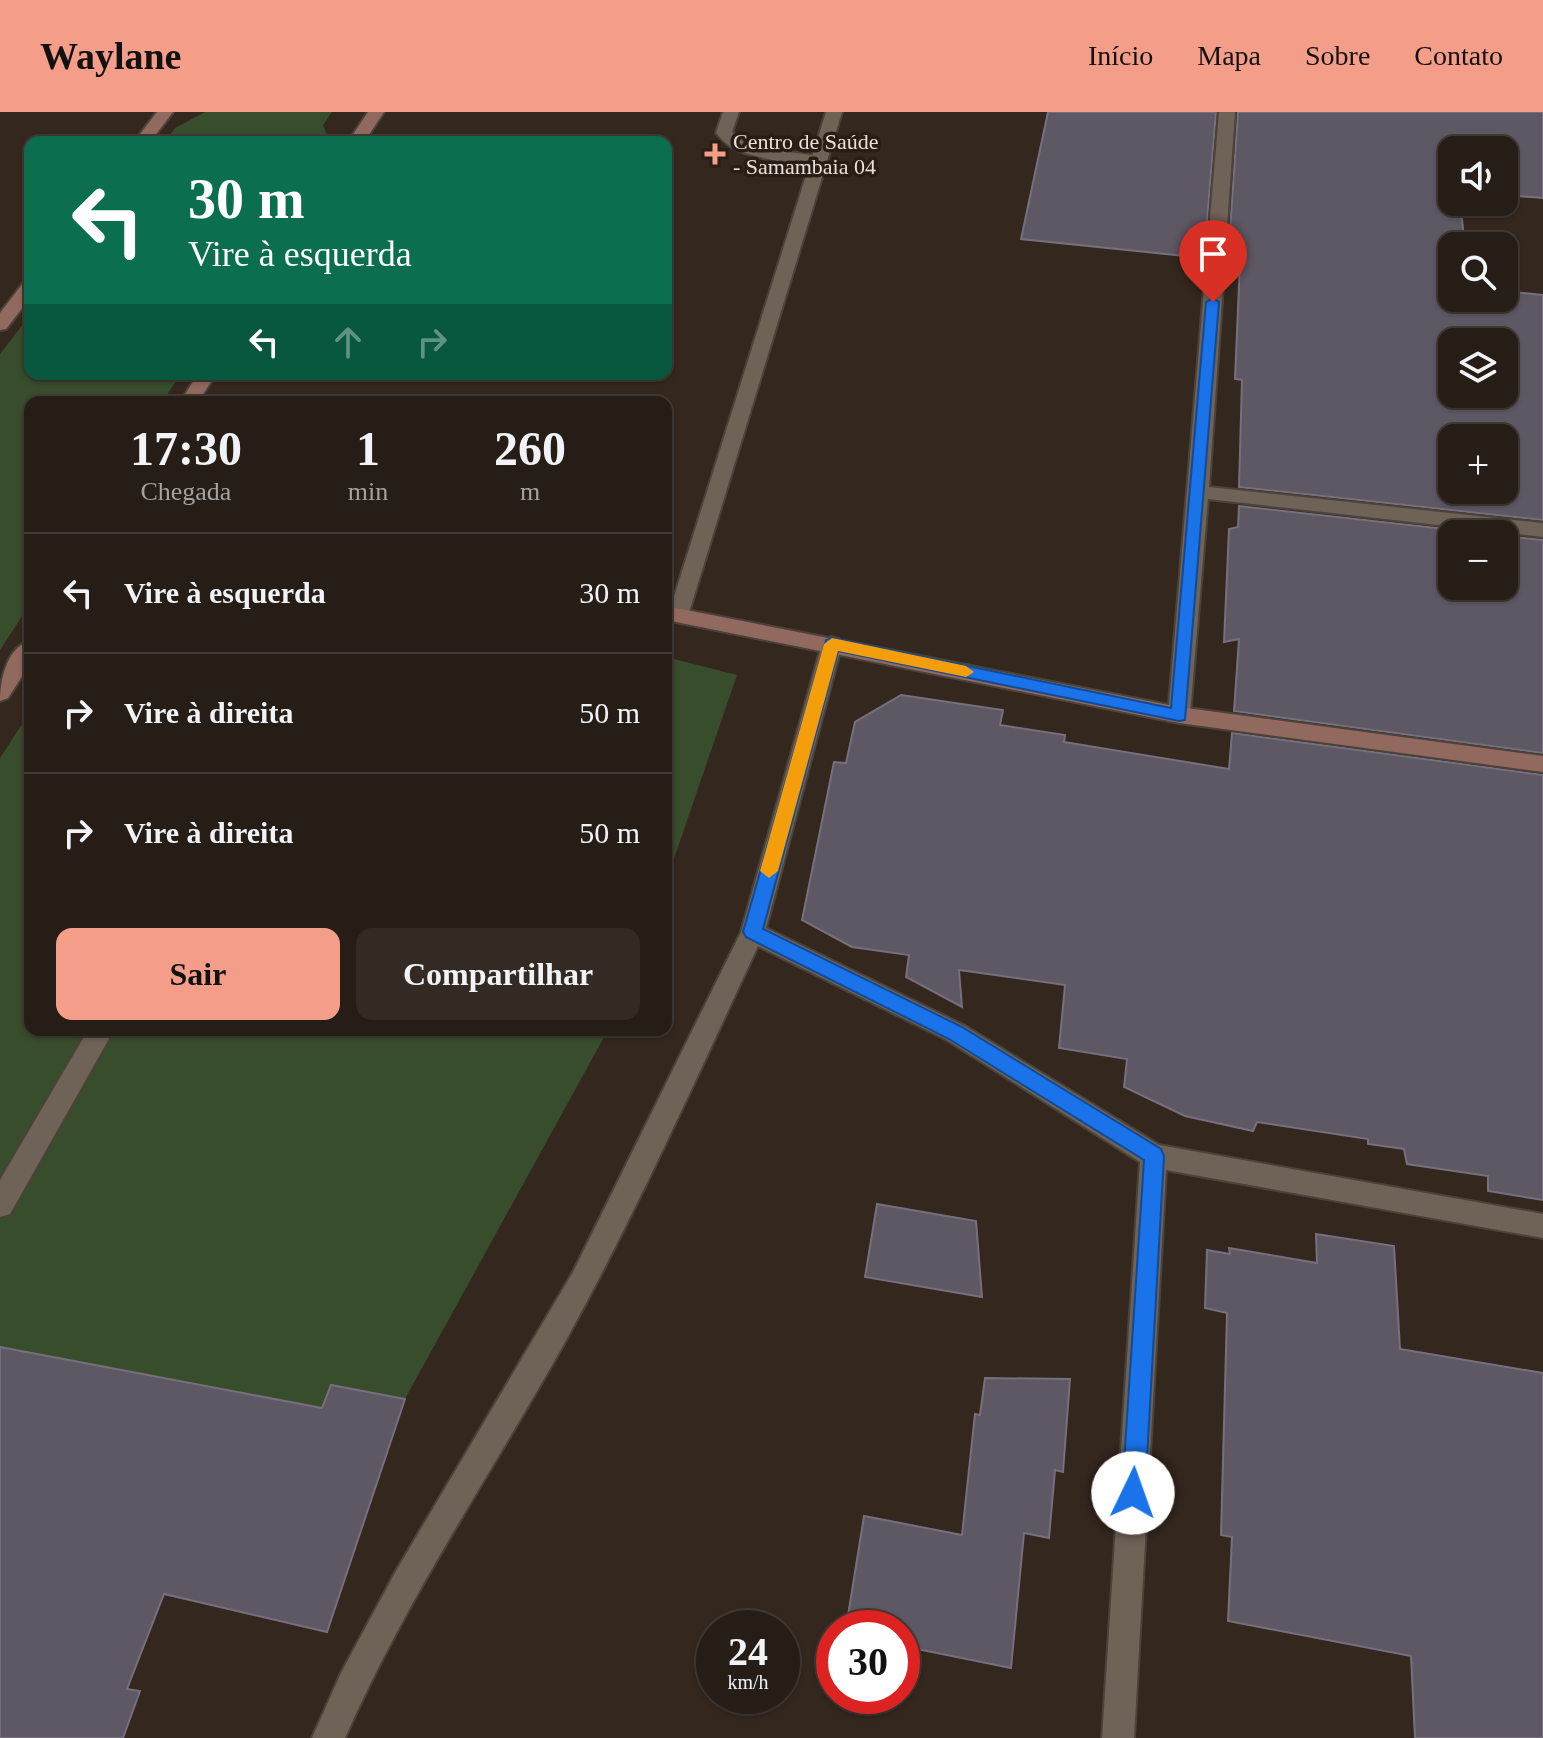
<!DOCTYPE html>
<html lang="pt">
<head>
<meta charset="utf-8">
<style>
	:root { --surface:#261d16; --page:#322a23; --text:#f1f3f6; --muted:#a4a2a1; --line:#423b35; --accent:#f49e89 }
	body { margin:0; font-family:Georgia,serif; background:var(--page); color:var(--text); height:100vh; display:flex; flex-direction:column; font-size:30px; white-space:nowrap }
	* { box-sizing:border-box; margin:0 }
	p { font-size:26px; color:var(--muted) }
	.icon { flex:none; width:44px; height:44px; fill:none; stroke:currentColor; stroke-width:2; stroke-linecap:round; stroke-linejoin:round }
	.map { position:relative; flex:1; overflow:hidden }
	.side { position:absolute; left:24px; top:284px; width:648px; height:640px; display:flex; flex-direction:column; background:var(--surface); border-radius:16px; box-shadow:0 2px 6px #0004,0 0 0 2px var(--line) }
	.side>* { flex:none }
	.banner { position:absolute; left:24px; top:24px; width:648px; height:244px; border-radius:16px; box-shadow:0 2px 6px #0004,0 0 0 2px var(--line); background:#0b6e4f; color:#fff; overflow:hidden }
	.controls { position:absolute; left:1438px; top:24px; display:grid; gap:16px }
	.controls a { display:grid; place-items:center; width:80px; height:80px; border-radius:16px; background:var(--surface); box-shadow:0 2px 6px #0004,0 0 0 2px var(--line); font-size:40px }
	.speed { position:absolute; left:696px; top:1498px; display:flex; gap:16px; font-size:40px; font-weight:700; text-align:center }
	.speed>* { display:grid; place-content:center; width:104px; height:104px; border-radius:50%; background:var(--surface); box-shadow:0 2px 6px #0004,0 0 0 2px var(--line); line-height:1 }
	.speed small { font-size:20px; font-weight:400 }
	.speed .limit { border:12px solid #d22; background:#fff; color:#111 }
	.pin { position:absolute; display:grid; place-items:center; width:68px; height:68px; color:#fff; margin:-82px -34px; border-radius:50% 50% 50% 0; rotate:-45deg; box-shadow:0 0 8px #0007 }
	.pin .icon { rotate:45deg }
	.me { position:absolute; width:88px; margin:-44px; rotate:3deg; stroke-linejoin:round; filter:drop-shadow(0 0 6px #0008) }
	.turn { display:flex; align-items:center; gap:28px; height:168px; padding:0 32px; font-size:36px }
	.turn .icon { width:104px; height:104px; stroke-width:2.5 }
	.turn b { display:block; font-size:56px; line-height:68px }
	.lanes { display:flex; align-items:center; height:76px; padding:0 32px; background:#0003; justify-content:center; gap:40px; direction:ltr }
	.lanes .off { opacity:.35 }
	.eta { display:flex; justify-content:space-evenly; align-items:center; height:136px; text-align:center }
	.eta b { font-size:48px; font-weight:800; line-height:56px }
	.cta { display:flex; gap:16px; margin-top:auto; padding:16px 32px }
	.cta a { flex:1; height:92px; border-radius:16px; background:var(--accent); color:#111; font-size:32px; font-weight:800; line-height:92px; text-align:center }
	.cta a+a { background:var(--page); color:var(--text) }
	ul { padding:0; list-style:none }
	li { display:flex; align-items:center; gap:24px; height:120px; padding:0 32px; border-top:2px solid var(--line) }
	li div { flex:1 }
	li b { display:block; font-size:30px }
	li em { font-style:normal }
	header { display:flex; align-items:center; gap:48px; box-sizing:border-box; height:112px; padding:0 40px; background:var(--accent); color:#111 }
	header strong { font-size:38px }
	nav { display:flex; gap:44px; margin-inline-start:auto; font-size:28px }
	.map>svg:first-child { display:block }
	.green { fill:#384d2b }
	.building { fill:#5e5764; stroke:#776f7d; stroke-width:2; fill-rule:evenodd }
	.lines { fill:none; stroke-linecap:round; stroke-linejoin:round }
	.lane-casing { stroke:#4b423a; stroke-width:4 }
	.street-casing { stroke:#4b423a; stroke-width:4 }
	.secondary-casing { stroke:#4b423a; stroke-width:4 }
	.lane { fill:#6f6257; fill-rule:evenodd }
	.street { fill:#6f6257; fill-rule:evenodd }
	.secondary { fill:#92695f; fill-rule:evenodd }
	.route { fill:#1a73e8; stroke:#114b97; stroke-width:2 }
	.slow { fill:#f59e0b }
	.poi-dot { fill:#f49e89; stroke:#291d14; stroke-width:3 }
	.labels { text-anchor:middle; stroke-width:7; stroke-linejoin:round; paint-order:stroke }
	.far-poi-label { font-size:22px; fill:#e8e0da; stroke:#291d14; text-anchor:start }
</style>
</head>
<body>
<header>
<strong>Waylane</strong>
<nav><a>Início</a><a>Mapa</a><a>Sobre</a><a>Contato</a></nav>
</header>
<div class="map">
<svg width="1543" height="1626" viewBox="0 0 1543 1626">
	<rect width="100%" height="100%" fill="#33271e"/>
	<path class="green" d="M205 0H332L323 13 330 30H165L175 16Z
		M30 203V262H181L162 290H30V492L0 538V242Z
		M666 545 737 563 666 770Z
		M30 600V918H608L301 1476 0 1455V646Z"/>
	<path class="building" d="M1048 0H1216L1204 146 1021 127Z
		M1238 0H1543V86L1504 83V38H1452V90H1460L1465 134H1452V186H1504V179L1543 183V408L1239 375 1242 268 1235 267 1240 150 1228 149ZM1452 230H1504V282H1452ZM1452 326H1504V378H1452Z
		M1239 394 1490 422H1452V474H1504V424L1543 428V641L1234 599 1239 527 1224 530 1229 417 1238 415Z
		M901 583 1003 598 1000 613 1065 623 1064 630 1229 657 1232 621 1543 663V1088L1488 1079V1064L1407 1052 1404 1037 1368 1032V1027L1257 1010 1253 1019 1185 1004 1124 975 1127 947 1059 936 1065 873 959 858 962 895 906 865 909 843 852 835 802 808 834 650 846 651 855 610Z
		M877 1092 976 1109 982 1185 865 1165Z
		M1316 1122 1394 1134 1400 1237 1543 1261V1626H1415L1411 1544 1228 1509 1232 1425 1221 1423 1227 1201 1205 1196 1207 1138 1230 1142 1229 1136 1317 1151Z
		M0 1235 322 1296 331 1273 405 1287 327 1520 164 1482 127 1577 140 1579 123 1626H0Z
		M985 1266 1070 1267 1063 1360 1055 1358 1049 1426 1024 1421 1011 1556 902 1534V1516H846L864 1404 962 1423 975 1302 980 1303Z"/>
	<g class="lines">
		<defs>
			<path id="lane" d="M723 0H739L732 20 760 36 818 44 826 49C813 59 753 45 737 38 728 34 722 28 716 21Z
				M88 918H114L10 1102 0 1105V1068Z"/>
			<path id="street" d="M826 0H842L688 504 685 509H671L668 504Z
				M1219 0H1235L1209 375 1543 411V425L1208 387 1190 603 1187 609H1171L1168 603Z
				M832 525 839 527 842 532 766 816 965 914 1159 1033 1543 1102V1126L1166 1058 1134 1626H1102L1140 1050 947 928 758 834C696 967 636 1101 565 1230 491 1362 406 1487 345 1626H312L341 1561 396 1459 573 1160 741 820 822 532 825 527Z"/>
			<path id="secondary" d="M157 0H173L150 30H134Z
				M368 0H384L364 30H348Z
				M30 169V186L6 217 0 218V201L24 170Z
				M198 262H216L198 290H180Z
				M666 494 1179 595 1543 644V660L1179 611 666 508Z
				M30 529V552L8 586 0 589C0 568 7 535 30 529Z"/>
		</defs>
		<use href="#lane" class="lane-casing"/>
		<use href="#street" class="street-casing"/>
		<use href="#secondary" class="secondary-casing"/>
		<use href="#lane" class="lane"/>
		<use href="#street" class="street"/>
		<use href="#secondary" class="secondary"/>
	</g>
	<path class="route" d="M1213 186 1219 190 1185 608 1179 609 838 539 763 817 962 915 1161 1037 1164 1044 1145 1381 1141 1389 1133 1392 1125 1389 1122 1381 1144 1048 949 927 746 825 743 820 826 528 832 526 1171 596 1206 190Z"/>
	<path class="slow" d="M832 526 966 554 974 560 966 565 838 539 778 759 769 766 760 759 824 532Z"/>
	<path class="poi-dot" d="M711 30h8v8h8v8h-8v8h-8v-8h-8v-8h8z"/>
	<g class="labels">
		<g class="far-poi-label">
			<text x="733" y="37">Centro de Saúde<tspan x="733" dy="25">- Samambaia 04</tspan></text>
		</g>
	</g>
</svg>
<div class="controls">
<a><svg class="icon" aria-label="sound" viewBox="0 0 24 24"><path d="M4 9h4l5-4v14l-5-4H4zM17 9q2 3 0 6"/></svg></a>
<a><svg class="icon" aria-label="search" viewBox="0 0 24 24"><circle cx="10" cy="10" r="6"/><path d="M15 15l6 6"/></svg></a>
<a><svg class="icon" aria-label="layers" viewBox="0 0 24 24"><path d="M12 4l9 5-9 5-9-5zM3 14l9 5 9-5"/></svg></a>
<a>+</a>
<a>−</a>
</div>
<div class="speed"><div>24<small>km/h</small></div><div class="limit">30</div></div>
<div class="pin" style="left:1213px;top:190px;background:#d93025"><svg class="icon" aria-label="arrive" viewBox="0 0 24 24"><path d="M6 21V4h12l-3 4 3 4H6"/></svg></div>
<svg class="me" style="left:1133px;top:1381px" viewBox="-20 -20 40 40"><circle r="19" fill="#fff"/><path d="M0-13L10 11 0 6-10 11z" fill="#1a73e8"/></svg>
<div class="banner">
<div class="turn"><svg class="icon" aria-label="left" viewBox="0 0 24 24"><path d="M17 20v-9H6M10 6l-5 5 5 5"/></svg><div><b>30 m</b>Vire à esquerda</div></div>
<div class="lanes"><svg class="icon" aria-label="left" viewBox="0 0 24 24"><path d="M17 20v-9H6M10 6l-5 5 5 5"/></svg><svg class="icon off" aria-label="ahead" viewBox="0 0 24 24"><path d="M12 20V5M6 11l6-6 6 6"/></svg><svg class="icon off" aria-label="right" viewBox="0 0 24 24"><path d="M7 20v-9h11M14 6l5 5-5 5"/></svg></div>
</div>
<section class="side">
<div class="eta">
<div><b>17:30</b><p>Chegada</p></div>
<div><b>1</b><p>min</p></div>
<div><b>260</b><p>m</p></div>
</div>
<ul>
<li><svg class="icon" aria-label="left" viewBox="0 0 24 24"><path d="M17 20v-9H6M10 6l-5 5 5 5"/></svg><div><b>Vire à esquerda</b></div><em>30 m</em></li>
<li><svg class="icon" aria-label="right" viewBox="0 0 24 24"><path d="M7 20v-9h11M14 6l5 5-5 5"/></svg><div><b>Vire à direita</b></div><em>50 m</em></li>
<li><svg class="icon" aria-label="right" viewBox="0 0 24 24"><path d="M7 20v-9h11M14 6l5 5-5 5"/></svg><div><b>Vire à direita</b></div><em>50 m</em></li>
</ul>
<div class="cta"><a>Sair</a><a>Compartilhar</a></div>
</section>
</div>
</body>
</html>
